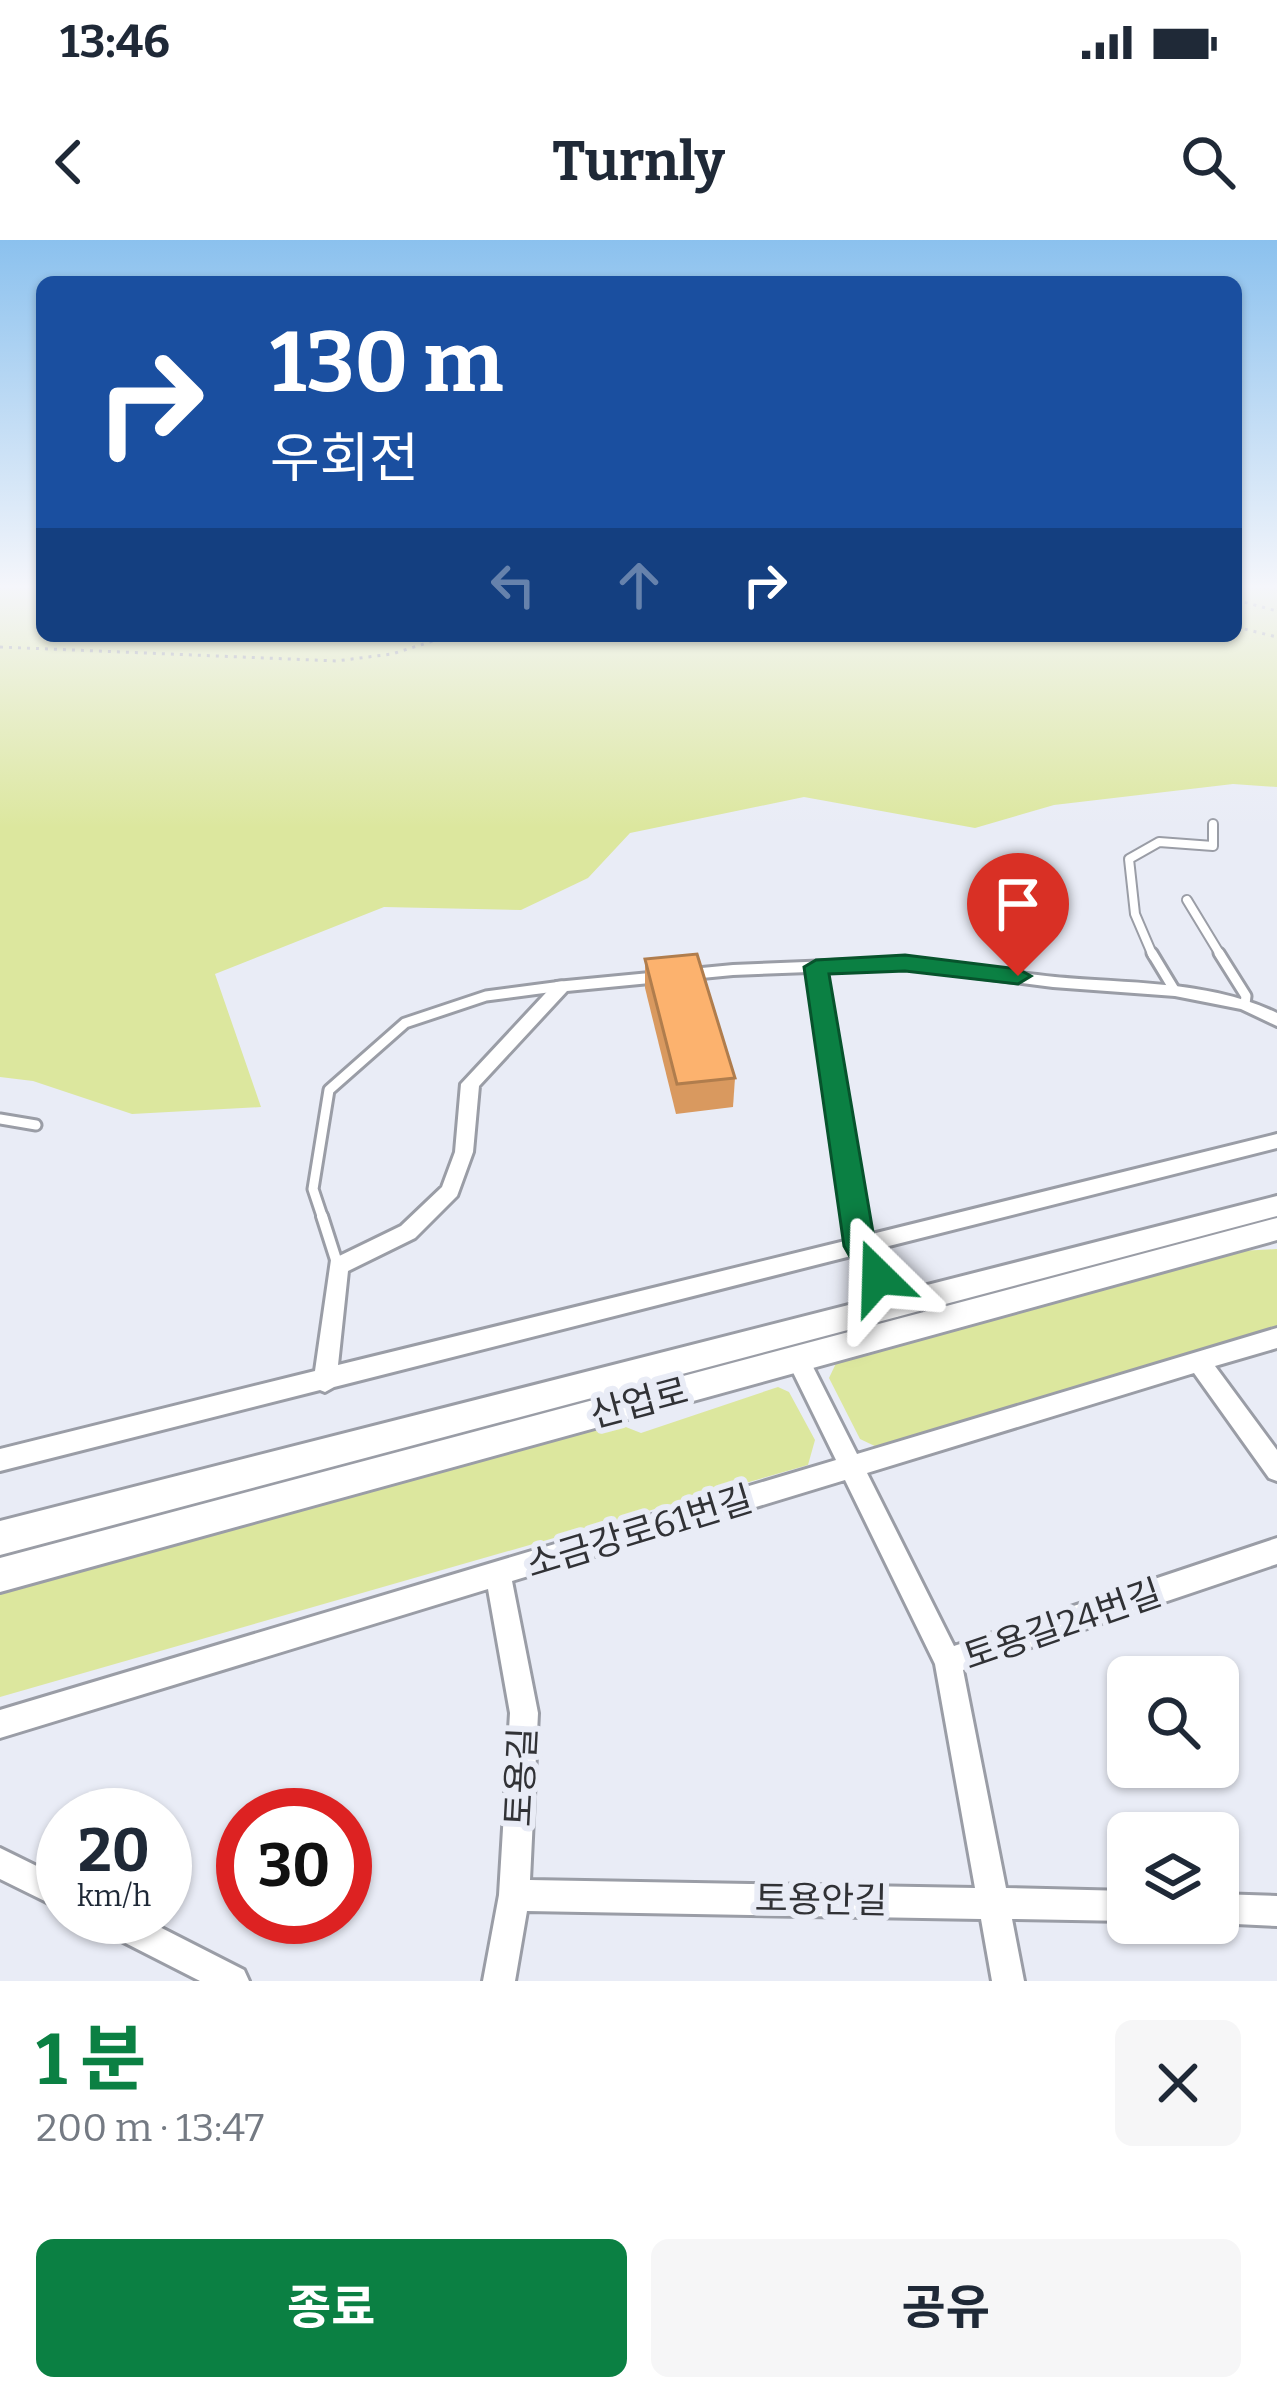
<!DOCTYPE html>
<html lang="ko">
<head>
<meta charset="utf-8">
<style>
	:root { --surface:#fff; --page:#f6f6f7; --text:#1f2937; --muted:#747a83; --accent:#0b8043 }
	body { margin:0; font-family:Bitter,"Noto Sans KR",serif; background:var(--page); color:var(--text); height:100vh; display:flex; flex-direction:column; font-size:45px; white-space:nowrap }
	* { box-sizing:border-box; margin:0 }
	p { font-size:39px; color:var(--muted) }
	.icon { flex:none; width:66px; height:66px; fill:none; stroke:currentColor; stroke-width:2; stroke-linecap:round; stroke-linejoin:round }
	.map { position:relative; height:1741px; overflow:hidden }
	.drawer { display:flex; flex-direction:column; background:var(--surface); flex:1 }
	.drawer>* { flex:none }
	.guide { position:absolute; left:36px; top:36px; width:1206px; height:366px; border-radius:18px; box-shadow:0 3px 9px #0004; background:#1a4fa0; color:#fff; overflow:hidden }
	.tools { position:absolute; left:1107px; top:1416px; display:grid; gap:24px }
	.tools a { display:grid; place-items:center; width:132px; height:132px; border-radius:18px; background:var(--surface); box-shadow:0 3px 9px #0004; font-size:60px }
	.speed { position:absolute; left:36px; top:1548px; display:flex; gap:24px; font-size:60px; font-weight:700; text-align:center }
	.speed>* { display:grid; place-content:center; width:156px; height:156px; border-radius:50%; background:var(--surface); box-shadow:0 3px 9px #0004; line-height:1 }
	.speed small { font-size:30px; font-weight:400 }
	.speed .limit { border:18px solid #d22; background:#fff; color:#111 }
	.pin { position:absolute; display:grid; place-items:center; width:102px; height:102px; color:#fff; margin:-123px -51px; border-radius:50% 50% 50% 0; rotate:-45deg; box-shadow:0 0 12px #0007 }
	.pin .icon { rotate:45deg }
	.me { position:absolute; width:132px; margin:-66px; rotate:338deg; stroke-linejoin:round; filter:drop-shadow(0 0 9px #0008) }
	.turn { display:flex; align-items:center; gap:42px; height:252px; padding:0 36px; font-size:54px }
	.turn .icon { width:156px; height:156px; stroke-width:2.5 }
	.turn b { display:block; font-size:84px; line-height:102px }
	.lanes { display:flex; align-items:center; height:114px; padding:0 36px; background:#0003; justify-content:center; gap:60px; direction:ltr }
	.lanes .off { opacity:.35 }
	.round { display:grid; place-items:center; flex:none; width:126px; height:126px; border-radius:18px; background:var(--page) }
	.overview { display:flex; align-items:center; justify-content:space-between; height:204px; padding:0 36px }
	h1 { font-size:72px; font-weight:700; line-height:90px; color:var(--accent) }
	.primary-button { display:flex; gap:24px; margin-top:auto; padding:24px 36px }
	.primary-button a { flex:1; height:138px; border-radius:18px; background:var(--accent); color:#fff; font-size:48px; font-weight:700; line-height:138px; text-align:center }
	.primary-button a+a { background:var(--page); color:var(--text) }
	.status { display:flex; justify-content:space-between; align-items:center; height:84px; padding:0 60px; background:var(--surface); direction:ltr }
	.status svg { height:33px; fill:currentColor }
	header { display:flex; justify-content:space-between; align-items:center; height:156px; padding:0 36px; background:var(--surface); font-size:54px; font-weight:700 }
	.map>svg:first-child { display:block }
	.green { fill:#dce79e }
	.lines { fill:none; stroke-linecap:round; stroke-linejoin:round }
	.service-far2-casing { stroke:#9a9da6; stroke-width:12 }
	.service-far1-casing { stroke:#9a9da6; stroke-width:15 }
	.service-casing { stroke:#9a9da6; stroke-width:16 }
	.minor-casing { stroke:#9a9da6; stroke-width:6 }
	.tertiary-casing { stroke:#9a9da6; stroke-width:6 }
	.path { stroke:#94969d; stroke-width:3; stroke-dasharray:3 6; stroke-linecap:butt }
	.service-far2 { stroke:#fff; stroke-width:8 }
	.service-far1 { stroke:#fff; stroke-width:9 }
	.service { stroke:#fff; stroke-width:10 }
	.minor { fill:#fff; fill-rule:evenodd }
	.tertiary { fill:#fff; fill-rule:evenodd }
	.wall { fill:#d9995f }
	.building { fill:#fcb26e; stroke:#b07d4d; stroke-width:3 }
	.route { fill:#0b8043; stroke:#07532c; stroke-width:3 }
	.labels { text-anchor:middle; stroke-width:12; stroke-linejoin:round; paint-order:stroke }
	.near-street-label { font-size:36px; fill:#313236; stroke:#e9ecf6 }
</style>
</head>
<body>
<div class="status"><b>13:46</b><svg viewBox="0 0 49 12"><path d="M0 12V9h3v3zM5 12V6h3v6zM10 12V3h3v9zM15 12V0h3v12zM26 1h20v11H26zM47 4h2v5h-2z"/></svg></div>
<header><svg class="icon" aria-label="back" viewBox="0 0 24 24"><path d="M15 5l-7 7 7 7"/></svg>Turnly<svg class="icon" aria-label="search" viewBox="0 0 24 24"><circle cx="10" cy="10" r="6"/><path d="M15 15l6 6"/></svg></header>
<div class="map">
<svg width="1277" height="1741" viewBox="0 0 1277 1741">
	<rect width="100%" height="100%" fill="#e9ecf6"/>
	<path class="green" d="M0 345H42V396H1236V345H1277V547L1233 544 1054 565 975 588 804 557 630 593 588 638 521 670 384 667 215 734 261 867 132 874 33 841 0 837Z
		M1277 1009V1086L881 1209 860 1199 829 1138 839 1117 1221 1012Z
		M778 1147 789 1152 815 1200 808 1225 0 1457V1351L608 1180 641 1193Z"/>
	<g class="lines">
		<defs>
			<path id="service-far2" d="M1187 660 1221 716
				M1153 716 1135 674 1129 619 1159 602 1213 606V584"/>
			<path id="service-far1" d="M1152 713 1175 751
				M1219 713 1246 756 1245 764
				M0 879 36 885
				M323 979 313 949 329 850 405 783 486 756 562 746"/>
			<path id="service" d="M322 976 338 1026"/>
			<path id="minor" d="M905 718C955 724 1005 732 1055 737 1129 744 1209 740 1277 773V786L1241 769 1175 756 1053 747 905 728 825 731 868 995 1277 894V908L873 1010 907 1068 903 1074 896 1077 889 1074 855 1015 334 1147 325 1152 320 1150 0 1231V1209L315 1131 331 1020 401 986 442 947 455 912 461 844 556 742 733 725ZM809 732 849 1000 338 1125 348 1031 415 998 457 956 473 912 479 846 567 751 733 735Z
				M1277 1088V1108L1215 1126 1277 1210V1241L1269 1238 1194 1133 867 1233 954 1406 1277 1298V1324L963 1430 1006 1648 1128 1651V1681L1012 1679 1024 1741H992L981 1679 527 1671 515 1741H483L499 1655 510 1473 488 1349 0 1498V1470L836 1220 787 1120 790 1113 798 1110 806 1113 857 1214ZM845 1240 935 1424 975 1648 530 1640 538 1473 512 1341Z
				M0 1608 63 1639V1670L0 1639Z
				M1218 1654 1277 1656V1686L1215 1683H1218Z
				M92 1677H140L244 1730 249 1741H200L96 1688Z"/>
			<path id="tertiary" d="M1277 956V976L0 1315V1281Z
				M1277 978V1000L0 1352V1318Z"/>
		</defs>
		<use href="#service-far2" class="service-far2-casing"/>
		<use href="#service-far1" class="service-far1-casing"/>
		<use href="#service" class="service-casing"/>
		<use href="#minor" class="minor-casing"/>
		<use href="#tertiary" class="tertiary-casing"/>
		<path class="path" d="M1236 360 1277 371
			M1236 387 1277 397
			M0 407 336 421 392 414 449 396"/>
		<use href="#service-far2" class="service-far2"/>
		<use href="#service-far1" class="service-far1"/>
		<use href="#service" class="service"/>
		<use href="#minor" class="minor"/>
		<use href="#tertiary" class="tertiary"/>
	</g>
	<path class="wall" d="M645 719 735 838 733 867 676 874 645 748Z"/>
	<path class="building" d="M697 714 735 838 677 844 645 719Z"/>
	<linearGradient id="sky" x2="0" y2="1"><stop stop-color="#8bc1ee"/><stop offset="0.59" stop-color="#f5f6fb"/><stop offset="1" stop-color="#f5f6fb" stop-opacity="0"/></linearGradient>
	<rect width="1277" height="588" fill="url(#sky)"/>
	<path class="route" d="M905 715 1018 729 1031 736 1018 744 905 731 829 734 875 1004 893 1037 889 1047 878 1051 867 1047 844 1006 804 727 816 720Z"/>
	<g class="labels">
		<g class="near-street-label">
			<text transform="translate(639 1162) rotate(-15)" y="13">산업로</text>
			<text transform="translate(639 1291) rotate(-17)" y="13">소금강로61번길</text>
			<text transform="translate(1062 1384) rotate(-19)" y="13">토용길24번길</text>
			<text transform="translate(520 1537) rotate(-87)" y="13">토용길</text>
			<text transform="translate(821 1659) rotate(1)" y="13">토용안길</text>
		</g>
	</g>
</svg>
<div class="tools">
<a><svg class="icon" aria-label="search" viewBox="0 0 24 24"><circle cx="10" cy="10" r="6"/><path d="M15 15l6 6"/></svg></a>
<a><svg class="icon" aria-label="layers" viewBox="0 0 24 24"><path d="M12 4l9 5-9 5-9-5zM3 14l9 5 9-5"/></svg></a>
</div>
<div class="speed"><div>20<small>km/h</small></div><div class="limit">30</div></div>
<div class="pin" style="left:1018px;top:736px;background:#d93025"><svg class="icon" aria-label="arrive" viewBox="0 0 24 24"><path d="M6 21V4h12l-3 4 3 4H6"/></svg></div>
<svg class="me" style="left:878px;top:1037px" viewBox="-20 -20 40 40"><path d="M0-17L14 15 0 8-14 15z" fill="#0b8043" stroke="#fff" stroke-width="4"/></svg>
<div class="guide">
<div class="turn"><svg class="icon" aria-label="right" viewBox="0 0 24 24"><path d="M7 20v-9h11M14 6l5 5-5 5"/></svg><div><b>130 m</b>우회전</div></div>
<div class="lanes"><svg class="icon off" aria-label="left" viewBox="0 0 24 24"><path d="M17 20v-9H6M10 6l-5 5 5 5"/></svg><svg class="icon off" aria-label="ahead" viewBox="0 0 24 24"><path d="M12 20V5M6 11l6-6 6 6"/></svg><svg class="icon" aria-label="right" viewBox="0 0 24 24"><path d="M7 20v-9h11M14 6l5 5-5 5"/></svg></div>
</div>
</div>
<section class="drawer">
<div class="overview"><div><h1>1 분</h1><p>200 m · 13:47</p></div><a class="round"><svg class="icon" aria-label="close" viewBox="0 0 24 24"><path d="M6 6l12 12M18 6L6 18"/></svg></a></div>
<div class="primary-button"><a>종료</a><a>공유</a></div>
</section>
</body>
</html>
